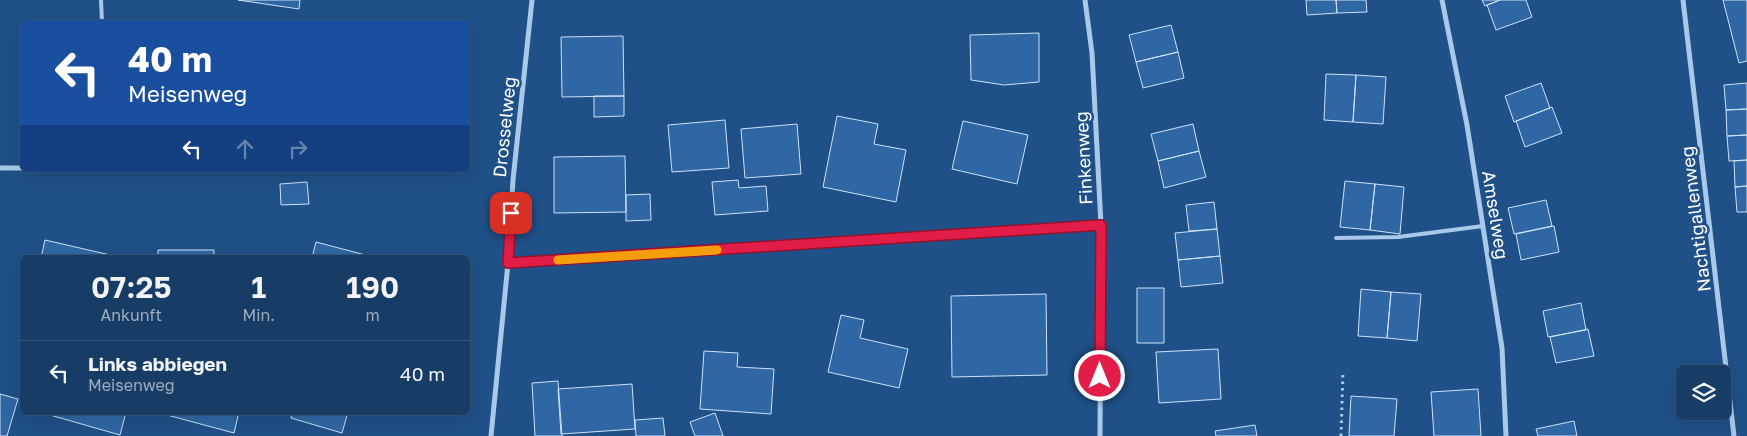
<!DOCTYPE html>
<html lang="de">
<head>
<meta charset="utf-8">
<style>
	:root { --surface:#173c65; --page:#24476e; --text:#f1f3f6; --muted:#9eadbf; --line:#365679 }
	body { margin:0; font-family:"Golos Text",sans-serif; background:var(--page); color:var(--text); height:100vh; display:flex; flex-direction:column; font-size:19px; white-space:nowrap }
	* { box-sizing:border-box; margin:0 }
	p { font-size:16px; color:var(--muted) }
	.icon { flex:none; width:28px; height:28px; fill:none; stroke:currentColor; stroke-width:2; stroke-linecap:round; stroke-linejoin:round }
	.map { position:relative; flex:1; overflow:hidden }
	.drawer { position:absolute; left:20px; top:255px; width:450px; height:160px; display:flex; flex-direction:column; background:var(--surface); border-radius:8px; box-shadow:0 5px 20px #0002,0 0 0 1px var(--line) }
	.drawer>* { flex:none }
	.banner { position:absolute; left:20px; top:20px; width:450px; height:152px; border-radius:8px; box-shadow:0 5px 20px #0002,0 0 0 1px var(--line); background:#1a4fa0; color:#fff; overflow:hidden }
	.tools { position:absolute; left:1676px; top:365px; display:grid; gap:10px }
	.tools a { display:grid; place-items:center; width:55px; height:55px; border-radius:8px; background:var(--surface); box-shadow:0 5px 20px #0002,0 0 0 1px var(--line); font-size:25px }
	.pin { position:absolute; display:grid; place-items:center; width:42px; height:42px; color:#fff; margin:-21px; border-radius:10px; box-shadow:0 2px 8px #0006 }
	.me { position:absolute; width:55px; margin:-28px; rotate:0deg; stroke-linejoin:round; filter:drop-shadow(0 0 4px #0008) }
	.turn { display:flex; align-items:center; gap:18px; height:105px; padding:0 25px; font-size:22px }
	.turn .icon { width:65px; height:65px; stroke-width:2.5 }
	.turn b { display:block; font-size:35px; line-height:42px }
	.lanes { display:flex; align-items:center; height:48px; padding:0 25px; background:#0003; justify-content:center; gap:25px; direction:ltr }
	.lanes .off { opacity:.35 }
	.eta { display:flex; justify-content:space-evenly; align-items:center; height:85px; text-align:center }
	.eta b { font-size:30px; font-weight:600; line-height:35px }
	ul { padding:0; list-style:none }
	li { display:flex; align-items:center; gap:15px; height:65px; padding:0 25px; border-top:1px solid var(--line) }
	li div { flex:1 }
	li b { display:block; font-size:19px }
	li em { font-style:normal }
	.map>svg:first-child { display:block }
	.building { fill:#2f67a4; stroke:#cde2f8 }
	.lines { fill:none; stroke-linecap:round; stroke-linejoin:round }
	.path { stroke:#a9c9ea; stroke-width:3; stroke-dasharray:2.5 4; stroke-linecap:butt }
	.service { stroke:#a9c9ea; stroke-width:4 }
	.minor { stroke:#a9c9ea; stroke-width:5 }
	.route-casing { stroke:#92132f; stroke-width:12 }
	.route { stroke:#e11d48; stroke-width:9 }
	.slow { stroke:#f59e0b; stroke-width:9 }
	.labels { text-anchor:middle; stroke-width:5; stroke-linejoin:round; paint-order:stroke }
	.street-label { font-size:18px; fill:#fff; stroke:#1f5087 }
</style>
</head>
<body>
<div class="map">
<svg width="1747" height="436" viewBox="0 0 1747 436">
	<rect width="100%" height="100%" fill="#1f5087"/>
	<path class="building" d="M238 0H300L299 9Z
		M1306 0H1336L1337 13 1307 15Z
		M1336 0H1366L1367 12 1337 13Z
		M1482 0H1500L1485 6Z
		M1500 0H1526L1532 17 1496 30 1487 5Z
		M1723 0H1747V61L1739 63Z
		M1171 25 1178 52 1136 62 1129 35Z
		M1039 33V82L1004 85 971 80 970 35Z
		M623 36 624 96 562 97 561 37Z
		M1178 52 1184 78 1143 88 1136 62Z
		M1326 74 1356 75 1353 122 1324 120Z
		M1356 75 1386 77 1383 124 1353 122Z
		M1541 83 1550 108 1514 122 1505 96Z
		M1747 83V109L1726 110 1724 85Z
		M594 96H624V116L594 117Z
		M1552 107 1562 133 1525 147 1516 121Z
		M1747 109V135L1727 136 1726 110Z
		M837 116 878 124 874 144 906 150 896 202 823 187Z
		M725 120 729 168 672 172 668 125Z
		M963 121 1028 135 1017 184 952 169Z
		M797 124 801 174 745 178 741 129Z
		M1193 124 1199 151 1158 161 1151 134Z
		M1747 135V160L1729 161 1727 136Z
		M1199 151 1206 177 1164 188 1158 161Z
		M625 156 626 212 554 213V157Z
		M1747 160V186L1735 187 1734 161Z
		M738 180 739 188 766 186 768 211 715 215 712 182Z
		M1345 181 1375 184 1370 230 1340 227Z
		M307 182 309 204 281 205 280 184Z
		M1375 184 1404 187 1400 234 1370 230Z
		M1747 186V212H1737L1735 187Z
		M650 194 651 220 626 221V195Z
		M1546 200 1552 226 1514 234 1508 208Z
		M1214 202 1217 229 1189 231 1186 205Z
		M1554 226 1559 252 1521 260 1516 234Z
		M1217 229 1220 256 1178 260 1175 233Z
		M45 240 119 257V258H41Z
		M316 242 373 257V258H312Z
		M158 250H214V258H158Z
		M1220 256 1223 283 1181 287 1178 260Z
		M1137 288H1164V343H1137Z
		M1361 289 1391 292 1387 338 1358 336Z
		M1391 292 1421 294 1417 341 1387 338Z
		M1046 294 1047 375 952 377 951 296Z
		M1581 303 1586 330 1548 337 1543 311Z
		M841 315 864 320 860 338 908 349 899 388 828 372Z
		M1588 329 1594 356 1556 363 1550 337Z
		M1218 349 1221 399 1159 403 1156 352Z
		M704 351 738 353 737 367 774 369 771 414 700 409Z
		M558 381 562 436H535L532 383Z
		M632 384 635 429 561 434 558 389Z
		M1478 389 1481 436H1434L1431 392Z
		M0 394 18 399 7 436H0Z
		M1351 396 1397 399 1394 436H1349Z
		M51 412H126L120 435 50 415Z
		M168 412H239L234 433 167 415Z
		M292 412H348L342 433 291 418Z
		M715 413 723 436H695L690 422Z
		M663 418 665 436H636L635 420Z
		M1574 421 1577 436H1538L1536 429Z
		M1255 425 1257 436H1216L1215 431Z"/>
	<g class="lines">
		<path class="path" d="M1341 436 1343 371"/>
		<path class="service" d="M101 0 102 22
			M94 22 192 21
			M1336 238 1398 237 1483 226"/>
		<path class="minor" d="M1085 0 1092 53 1101 225 1100 436
			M1442 0 1467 125 1502 348 1506 436
			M1683 0 1734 436
			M0 168H22
			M508 263 1101 225
			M491 436 508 263 513 180 532 0"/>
	</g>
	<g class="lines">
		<defs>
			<path id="route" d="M511 213 508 263 1101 225 1100 376"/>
		</defs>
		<use href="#route" class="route-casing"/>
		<use href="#route" class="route"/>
		<path class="slow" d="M558 260 717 250"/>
	</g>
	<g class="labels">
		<g class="street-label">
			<text transform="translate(505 127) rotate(-84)" y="6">Drosselweg</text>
			<text transform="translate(1084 158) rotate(-93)" y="6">Finkenweg</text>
			<text transform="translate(1495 215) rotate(81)" y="6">Amselweg</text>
			<text transform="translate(1696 219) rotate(-97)" y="6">Nachtigallenweg</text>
		</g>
	</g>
</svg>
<div class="tools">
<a><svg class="icon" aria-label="layers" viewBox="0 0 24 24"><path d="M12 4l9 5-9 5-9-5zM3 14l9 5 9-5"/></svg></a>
</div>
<div class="pin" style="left:511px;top:213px;background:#d93025"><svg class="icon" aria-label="arrive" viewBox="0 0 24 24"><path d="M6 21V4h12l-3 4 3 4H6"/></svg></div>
<svg class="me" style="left:1100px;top:376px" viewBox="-20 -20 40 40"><circle r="17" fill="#e11d48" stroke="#fff" stroke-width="3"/><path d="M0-11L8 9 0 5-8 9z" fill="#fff"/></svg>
<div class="banner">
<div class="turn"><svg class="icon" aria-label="left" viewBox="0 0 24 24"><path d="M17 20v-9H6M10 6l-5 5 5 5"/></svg><div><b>40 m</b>Meisenweg</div></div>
<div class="lanes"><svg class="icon" aria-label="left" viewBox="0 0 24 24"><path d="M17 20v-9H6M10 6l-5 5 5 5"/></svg><svg class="icon off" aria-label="ahead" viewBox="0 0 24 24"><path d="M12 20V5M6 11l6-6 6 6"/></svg><svg class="icon off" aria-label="right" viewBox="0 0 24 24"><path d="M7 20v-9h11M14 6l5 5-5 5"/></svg></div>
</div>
<section class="drawer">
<div class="eta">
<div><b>07:25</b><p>Ankunft</p></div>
<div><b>1</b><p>Min.</p></div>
<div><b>190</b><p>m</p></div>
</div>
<ul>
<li><svg class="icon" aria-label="left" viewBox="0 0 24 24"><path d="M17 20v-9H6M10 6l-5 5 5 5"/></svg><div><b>Links abbiegen</b><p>Meisenweg</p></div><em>40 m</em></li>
</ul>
</section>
</div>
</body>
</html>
